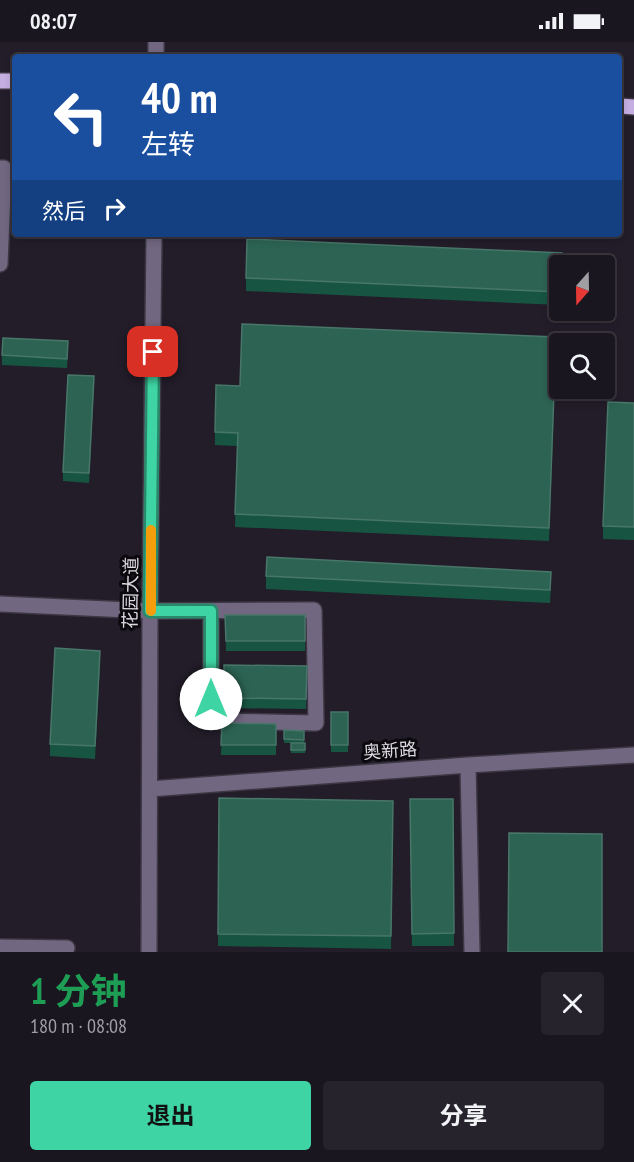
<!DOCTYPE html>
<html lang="zh">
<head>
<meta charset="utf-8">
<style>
	:root { --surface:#1a161f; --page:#27232c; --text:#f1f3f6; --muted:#9f9fa4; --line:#38353d; --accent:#3ed4a3 }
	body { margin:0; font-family:"PT Sans Narrow","Noto Sans SC",sans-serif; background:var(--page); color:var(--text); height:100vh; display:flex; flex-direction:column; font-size:22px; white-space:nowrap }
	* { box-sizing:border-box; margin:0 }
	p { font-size:20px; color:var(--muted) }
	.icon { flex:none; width:33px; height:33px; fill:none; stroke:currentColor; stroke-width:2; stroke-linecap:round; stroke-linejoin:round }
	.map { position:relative; height:910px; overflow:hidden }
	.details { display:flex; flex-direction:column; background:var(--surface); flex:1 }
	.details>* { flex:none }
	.hud { position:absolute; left:12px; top:12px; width:610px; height:183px; border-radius:6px; box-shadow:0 3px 9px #0003,0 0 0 2px var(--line); background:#1a4fa0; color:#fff; overflow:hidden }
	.needle { width:39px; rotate:200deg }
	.fabs { position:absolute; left:549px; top:213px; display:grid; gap:12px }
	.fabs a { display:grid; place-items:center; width:66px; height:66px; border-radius:6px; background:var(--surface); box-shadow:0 3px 9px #0003,0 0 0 2px var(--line); font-size:30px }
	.pin { position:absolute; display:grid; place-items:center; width:51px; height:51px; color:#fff; margin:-26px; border-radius:12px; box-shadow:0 3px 9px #0006 }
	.me { position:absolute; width:66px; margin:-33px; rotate:0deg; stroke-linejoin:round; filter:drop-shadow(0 0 4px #0008) }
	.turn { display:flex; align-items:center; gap:21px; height:126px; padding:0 30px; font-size:27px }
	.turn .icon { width:78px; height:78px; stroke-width:2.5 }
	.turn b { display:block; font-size:42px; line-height:51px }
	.then { display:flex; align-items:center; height:57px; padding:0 30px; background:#0003; gap:12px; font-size:22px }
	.round { display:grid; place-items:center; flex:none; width:63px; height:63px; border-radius:6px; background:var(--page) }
	.headline { display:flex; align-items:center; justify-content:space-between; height:102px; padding:0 30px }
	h1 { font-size:36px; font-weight:700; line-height:45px; color:#1e9e55 }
	.button { display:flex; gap:12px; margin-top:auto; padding:12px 30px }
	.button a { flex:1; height:69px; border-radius:6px; background:var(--accent); color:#111; font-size:24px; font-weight:700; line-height:69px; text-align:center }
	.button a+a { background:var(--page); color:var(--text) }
	.status { display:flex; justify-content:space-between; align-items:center; height:42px; padding:0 30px; background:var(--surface); direction:ltr }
	.status svg { height:16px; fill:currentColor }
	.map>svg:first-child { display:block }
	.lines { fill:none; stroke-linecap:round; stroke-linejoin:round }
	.minor-casing { stroke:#3c3743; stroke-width:18 }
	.major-casing { stroke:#3c3743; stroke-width:18 }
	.minor { stroke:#716780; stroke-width:15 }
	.major { stroke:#c5aee2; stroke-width:15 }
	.wall { fill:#175542 }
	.shaded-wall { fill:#123931 }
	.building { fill:#2c6353; stroke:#487669; stroke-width:1.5 }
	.route-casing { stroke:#288a6a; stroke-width:15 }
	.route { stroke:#3ed4a3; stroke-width:10 }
	.slow { stroke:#f59e0b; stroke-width:10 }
	.labels { text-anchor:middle; stroke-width:6; stroke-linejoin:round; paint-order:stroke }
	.street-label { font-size:18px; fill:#dddae1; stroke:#0b090d }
</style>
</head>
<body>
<div class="status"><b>08:07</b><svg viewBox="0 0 49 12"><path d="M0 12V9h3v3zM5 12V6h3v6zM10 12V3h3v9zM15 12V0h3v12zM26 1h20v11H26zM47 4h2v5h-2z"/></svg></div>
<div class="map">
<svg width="634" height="910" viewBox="0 0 634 910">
	<rect width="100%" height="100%" fill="#221d29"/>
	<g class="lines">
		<defs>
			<path id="minor" d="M156 0V15
				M0 126H4L0 222
				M0 562 150 569 314 568 316 681 211 679V569
				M468 723 472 910
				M150 747 468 723 634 713
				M0 905 67 906
				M149 910 150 569 154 192"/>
			<path id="major" d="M0 39H15
				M620 64 634 65"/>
		</defs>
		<use href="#minor" class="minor-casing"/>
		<use href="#major" class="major-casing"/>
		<use href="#minor" class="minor"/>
		<use href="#major" class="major"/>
	</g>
	<path class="wall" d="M562 211V224H560V263L246 249V236Z
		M556 308 549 499 235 485 237 404 215 403V390L240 344Z
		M68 309 67 326 2 323V313Z
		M94 344 89 441 63 439V430Z
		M634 361V498L603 497V484Z
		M266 534 551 543 550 561 266 547Z
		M225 573H305V609H226Z
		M100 622 95 717 50 714V702Z
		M224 623 307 624 306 667 224 666Z
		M331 670H348V710H331Z
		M222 681 276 682V713H221Z
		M284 688 304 689V701H284Z
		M291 701H305V711H291Z
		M219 756 393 759 391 907 218 904Z
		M410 757H453L454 904H412Z"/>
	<path class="shaded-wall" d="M556 295V308L549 499V486Z
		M100 609V622L95 717V704Z"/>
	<path class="building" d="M247 197 562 211 561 224H560V250L246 236Z
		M242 282 556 295 549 486 235 472 238 391 215 390 216 343 240 344Z
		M3 296 68 299 67 317 2 313Z
		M68 333 94 334 89 431 63 430Z
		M608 360 634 361V485L603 484Z
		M267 515 551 530 550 548 266 534Z
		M225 573H305V599H226Z
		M55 606 100 609 95 704 50 702Z
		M224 623 307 624 306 657 224 656Z
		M331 670H348V703H331Z
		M222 681 276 682V703H221Z
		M284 688 304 689V698L284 697Z
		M291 701H305V708H291Z
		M219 756 393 759 391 894 218 892Z
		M410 757H453L454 891 412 892Z
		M509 791 602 792V910H508Z"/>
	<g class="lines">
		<defs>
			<path id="route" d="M153 310 150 569H211V657"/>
		</defs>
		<use href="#route" class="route-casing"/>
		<use href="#route" class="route"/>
		<path class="slow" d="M151 569V488"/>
	</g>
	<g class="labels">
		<g class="street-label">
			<text transform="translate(131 551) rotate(-89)" y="6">花园大道</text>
			<text transform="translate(390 709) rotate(-4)" y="6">奥新路</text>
		</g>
	</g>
</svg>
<div class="fabs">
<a><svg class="needle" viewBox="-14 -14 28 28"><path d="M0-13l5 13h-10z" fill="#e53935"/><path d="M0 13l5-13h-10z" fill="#9f9fa4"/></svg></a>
<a><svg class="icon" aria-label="search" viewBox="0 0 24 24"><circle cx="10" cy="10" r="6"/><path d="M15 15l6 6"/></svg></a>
</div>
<div class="pin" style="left:153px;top:310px;background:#d93025"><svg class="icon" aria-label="arrive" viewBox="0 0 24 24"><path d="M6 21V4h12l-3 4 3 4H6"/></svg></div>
<svg class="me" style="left:211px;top:657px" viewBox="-20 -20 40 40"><circle r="19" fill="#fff"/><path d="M0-13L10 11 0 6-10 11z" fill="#3ed4a3"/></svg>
<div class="hud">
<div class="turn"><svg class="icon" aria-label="left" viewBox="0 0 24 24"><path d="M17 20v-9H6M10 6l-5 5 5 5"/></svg><div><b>40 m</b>左转</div></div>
<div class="then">然后<svg class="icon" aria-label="right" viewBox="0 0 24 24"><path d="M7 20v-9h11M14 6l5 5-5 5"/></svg></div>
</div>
</div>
<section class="details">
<div class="headline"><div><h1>1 分钟</h1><p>180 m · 08:08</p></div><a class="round"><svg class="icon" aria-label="close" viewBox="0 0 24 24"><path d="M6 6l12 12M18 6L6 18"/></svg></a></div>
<div class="button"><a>退出</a><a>分享</a></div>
</section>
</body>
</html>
